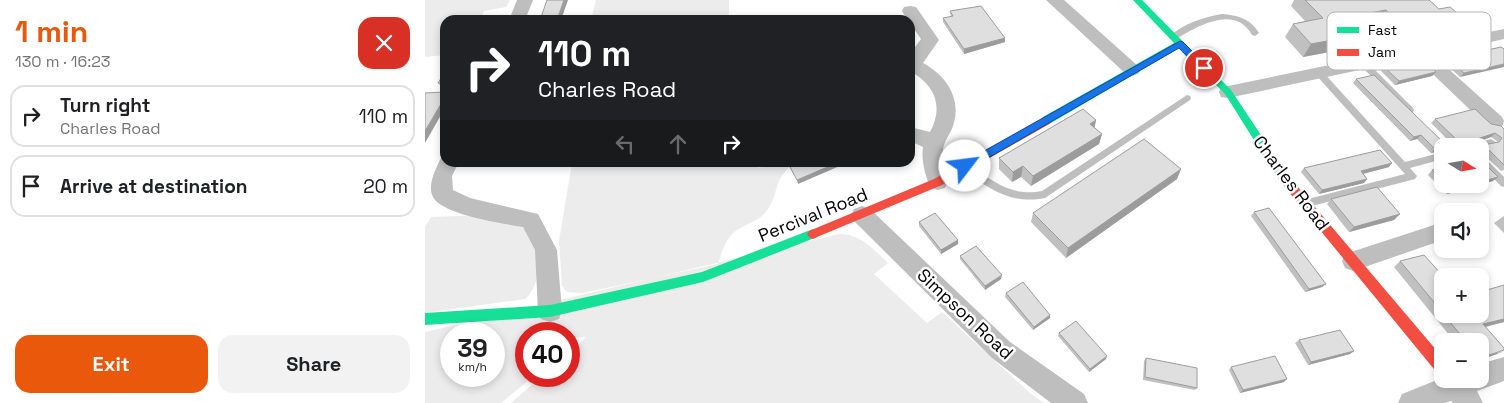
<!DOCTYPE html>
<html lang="en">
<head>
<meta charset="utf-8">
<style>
	:root { --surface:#fff; --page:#f2f2f2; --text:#202124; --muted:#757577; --line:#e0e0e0; --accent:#ea580c }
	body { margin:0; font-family:"Space Grotesk",sans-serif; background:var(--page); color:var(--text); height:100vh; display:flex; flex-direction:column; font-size:19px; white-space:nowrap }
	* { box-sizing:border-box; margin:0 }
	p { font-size:16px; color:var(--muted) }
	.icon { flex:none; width:28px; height:28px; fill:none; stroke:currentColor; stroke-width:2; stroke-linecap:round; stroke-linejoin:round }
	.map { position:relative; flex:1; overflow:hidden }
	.side { display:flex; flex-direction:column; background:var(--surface); width:425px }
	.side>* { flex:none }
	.banner { position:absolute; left:15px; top:15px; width:475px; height:152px; border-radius:15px; box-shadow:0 2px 8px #0003; background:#202124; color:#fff; overflow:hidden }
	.needle { width:32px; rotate:101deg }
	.buttons { position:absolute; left:1009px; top:138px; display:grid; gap:10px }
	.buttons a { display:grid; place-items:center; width:55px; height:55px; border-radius:10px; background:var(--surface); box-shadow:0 2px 8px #0003; font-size:25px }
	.speed { position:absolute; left:15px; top:322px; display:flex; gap:10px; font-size:25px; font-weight:700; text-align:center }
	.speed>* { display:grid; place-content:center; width:65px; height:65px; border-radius:50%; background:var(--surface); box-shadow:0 2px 8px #0003; line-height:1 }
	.speed small { font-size:12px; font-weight:400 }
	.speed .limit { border:8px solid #d22; background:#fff; color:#111 }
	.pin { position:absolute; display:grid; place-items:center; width:42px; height:42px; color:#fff; margin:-21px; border:2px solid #fff; border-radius:50%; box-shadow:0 1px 5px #0007 }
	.me { position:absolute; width:55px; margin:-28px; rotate:60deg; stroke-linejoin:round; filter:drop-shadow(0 0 4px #0008) }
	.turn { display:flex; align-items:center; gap:18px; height:105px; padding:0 15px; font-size:22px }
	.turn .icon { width:65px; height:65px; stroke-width:2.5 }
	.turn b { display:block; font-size:35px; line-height:42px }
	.lanes { display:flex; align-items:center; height:48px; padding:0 15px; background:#0003; justify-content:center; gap:25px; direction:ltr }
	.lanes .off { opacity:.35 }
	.round { display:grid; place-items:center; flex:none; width:52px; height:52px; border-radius:15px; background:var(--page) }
	.headline { display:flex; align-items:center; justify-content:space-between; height:85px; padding:0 15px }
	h1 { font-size:30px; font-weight:700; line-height:38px; color:var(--accent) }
	.action { display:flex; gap:10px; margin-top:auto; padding:10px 15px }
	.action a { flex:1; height:58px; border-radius:15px; background:var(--accent); color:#fff; font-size:20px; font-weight:700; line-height:58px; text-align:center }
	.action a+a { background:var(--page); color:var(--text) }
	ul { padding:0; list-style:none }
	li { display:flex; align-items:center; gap:15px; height:62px; margin:0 10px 8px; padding:0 5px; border:2px solid var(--line); border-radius:15px }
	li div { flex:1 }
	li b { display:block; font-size:19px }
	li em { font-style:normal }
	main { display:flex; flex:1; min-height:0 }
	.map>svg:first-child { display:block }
	.green { fill:#ececec; fill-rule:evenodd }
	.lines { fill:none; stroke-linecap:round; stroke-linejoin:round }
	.lane { fill:#bebebe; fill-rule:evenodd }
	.street { fill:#bebebe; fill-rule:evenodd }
	.fast { fill:#16e098; fill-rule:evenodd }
	.jam { fill:#f24e42; fill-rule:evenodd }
	.wall { fill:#c0c0c0; fill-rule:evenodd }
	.shaded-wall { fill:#9c9c9c }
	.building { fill:#dfdfdf; stroke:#9c9c9c; fill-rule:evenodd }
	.route { fill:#1a73e8; stroke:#114b97 }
	.labels { text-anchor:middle; stroke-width:5; stroke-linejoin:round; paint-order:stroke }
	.street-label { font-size:18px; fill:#000; stroke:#fff }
	.key { fill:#fff; stroke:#b2b2b2; stroke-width:1 }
	.key-label { font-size:14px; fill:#000 }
</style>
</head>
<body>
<main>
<section class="side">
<div class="headline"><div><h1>1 min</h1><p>130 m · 16:23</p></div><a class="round" style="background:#d93025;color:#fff"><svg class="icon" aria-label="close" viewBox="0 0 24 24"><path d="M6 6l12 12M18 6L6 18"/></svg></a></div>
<ul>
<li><svg class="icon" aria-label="right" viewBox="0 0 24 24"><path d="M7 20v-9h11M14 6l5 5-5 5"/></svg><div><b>Turn right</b><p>Charles Road</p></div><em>110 m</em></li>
<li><svg class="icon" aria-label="arrive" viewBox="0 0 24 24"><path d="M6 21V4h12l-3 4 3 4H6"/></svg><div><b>Arrive at destination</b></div><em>20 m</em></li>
</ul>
<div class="action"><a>Exit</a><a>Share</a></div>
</section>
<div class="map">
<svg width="1079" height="403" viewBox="0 0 1079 403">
	<rect width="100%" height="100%" fill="#fff"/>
	<path class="green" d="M0 0H85L81 7 59 11 55 20H20V55L0 57Z
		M171 0H304V20H166Z
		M332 162 334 168 351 163H369C347 181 355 191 343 209 335 222 319 224 308 233 300 241 296 254 293 264L158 293 142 292 137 286 134 241 147 163Z
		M58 215C69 217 82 218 93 222 118 232 120 283 100 299L0 313V227L6 217Z
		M414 234C436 234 448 249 463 263L449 274 502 323 517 312 605 393 619 403H86L117 376H144V353L161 337 146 338 144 342V334H101V376H109L76 403H0V332ZM26 334H69V376H26Z"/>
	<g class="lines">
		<path class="lane" d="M797 14C812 15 826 19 834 33L830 36 827 35C810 4 773 26 751 39H745L744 37C757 24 779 17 797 14Z
			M938 60 941 61 988 108 989 110 988 112H982L935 65 934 63Z
			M894 70 897 71 980 162 1018 152V159L985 168 992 176 990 179 883 207 879 206 878 203 879 200 883 199 980 174 891 75 890 73Z
			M762 95 765 96 766 98 765 100 620 198C585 205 564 188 537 170L535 167 540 163 543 164C568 181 586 197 617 191Z
			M1066 139 1071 142 1069 144 1055 148V146H1046L1048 144Z
			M1055 155 1058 156 1079 177V187L1076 186 1055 165Z"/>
		<path class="street" d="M92 0H108L100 20H84Z
			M621 0H639L713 66 716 70 713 74 707 76 701 74Z
			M485 6 491 7 514 40 498 63C522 76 537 99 528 126 525 135 518 142 518 151 517 163 527 176 520 188L513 190 506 188C500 177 496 159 498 147L485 141V127L505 132C519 106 510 85 485 71V54L496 39 485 23V20H483L477 11 479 7Z
			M1079 29V39L1008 55 1077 117 1079 121 1077 127 1070 129 1063 127 991 58 803 98 796 97 794 92 796 87 803 86Z
			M20 155V162H34L27 176 28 190 45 198 113 214 132 250 137 311 134 319 125 322 116 319 113 311 110 250 98 227C76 223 25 216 10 200 0 188 11 168 17 156Z
			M437 206 445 209 585 342 659 394 663 403H626L567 358 429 221 426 215 429 209Z
			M1018 222V240L928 271 920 268 917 261 920 254Z
			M1079 357V381L1052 391 1058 403H1028L1026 401 1020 403H973L977 394 1012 380 1016 370 1018 369V379H1055V364Z"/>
		<path class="fast" d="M708 0H717L806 90 862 174 863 177 862 180H854L800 94 754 48 626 123H618L617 120 618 117 749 43Z
			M388 229 392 231 394 234 392 237 278 282 125 317 0 325V313L125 305 277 272Z"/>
		<path class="jam" d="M622 116 626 117 627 120 626 123 517 185 392 237 388 239 384 237 382 234 384 231 509 179Z
			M858 173 862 174 1018 358V375L1013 374 854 180 853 177 854 174Z"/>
	</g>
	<path class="wall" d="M869 0H1004L1033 37 977 48 952 24 934 27 931 47 878 57 860 37 868 24 880 21 866 6Z
		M525 11 580 38V42L539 54 518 22V18L526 17Z
		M1076 47 1035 77 1012 56 1015 52 1058 51Z
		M993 56 1011 72 1007 76 970 85 956 71 959 67 991 59Z
		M20 72V87H17L13 83Z
		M931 79 1022 146 1027 144 1006 123 1010 119 1066 124 1079 129V170L1076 171 1058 154V162L1068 181 1022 194 1003 175 1007 170 1018 168V184H1055V146H1018L1006 153 992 139 985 141 928 83ZM1066 137 1073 142 1058 145 1049 143Z
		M671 120 669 128 677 134 674 144 606 186 596 177 587 182 574 169V158Z
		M1018 158V166L1014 162Z
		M964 167 938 174 942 179 939 183 894 194 876 172 879 168Z
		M756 169 752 179 641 258 606 222 608 213Z
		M906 199 969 220 924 232 902 204Z
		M829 212 901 284 897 287 880 292 826 216Z
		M1079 216V233L1069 223Z
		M494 222 533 244 516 254 494 226Z
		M535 256 576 279 560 290 535 259Z
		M975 261 1018 276V314H1055L1068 289 1079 285V322L1061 327 1072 354 1055 360V341H1029L969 267Z
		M581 293 625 315V318L608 330 580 297Z
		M634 333 681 359 664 372 633 336Z
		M874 340 929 351 925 354 883 365 870 343Z
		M721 358 772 388 770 390 718 380 719 361Z
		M806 367 859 382 815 393 804 370Z"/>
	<path class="shaded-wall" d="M139 0H143L136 20H132Z
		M961 10 952 24 915 31 923 17Z
		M1044 23 1033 37 977 48 987 35Z
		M940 34 931 47 878 57 886 44Z
		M580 38V42L539 54V49Z
		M1079 64V67L1035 77 1039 73Z
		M1011 72 1007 76 970 85 974 81Z
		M20 97V108L0 143V131Z
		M671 120 669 131 665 124Z
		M1070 133 1066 137 1045 145 1049 140Z
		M677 134 674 144 606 186 608 176Z
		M996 135 992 139 985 141 989 137Z
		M1018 147V151L1006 153 1010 149Z
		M414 162H424L373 184 372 180Z
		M967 163 964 167 933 175 936 171Z
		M598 166 596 177 587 182 588 172Z
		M756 169 752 179 641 258 643 248Z
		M1073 177 1068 181 1022 194 1026 190 1049 184H1055V182Z
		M942 179 939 183 894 194 897 190Z
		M975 214 969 220 924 232 929 227Z
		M533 240V244L516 254V250Z
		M577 275 576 279 560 290V286Z
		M901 284 897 287 880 292 884 289Z
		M625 315V318L608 330 609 327Z
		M1079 319V322L1050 329 1058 324Z
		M929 351 925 354 883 365 886 362Z
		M1079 351 1072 354 1055 360V358Z
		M682 356 681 359 664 372 665 369Z
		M862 379 859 382 815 393 818 390Z"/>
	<path class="building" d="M122 0H139L132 20H115Z
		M880 0H1004L1014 9 1025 7 1044 23 987 35 961 10 923 17 940 34 886 44 868 24 898 18Z
		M556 6 580 38 539 49 518 18 528 16 525 11Z
		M437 17 438 20H420L419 18Z
		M1050 44 1058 51 1076 47 1079 49V64L1039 73 1015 52Z
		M996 58 1011 72 974 81 959 67Z
		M20 72V83H13Z
		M949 75 1022 146 1032 143V140L1010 119 1050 109 1066 124 1076 126 1079 129V165L1064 150 1058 149V162L1073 177 1055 182V146H1018V147L1010 149 996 135 989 137 931 79ZM1070 133 1077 138 1074 142 1058 145 1049 143V140Z
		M20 92V97L0 131V93Z
		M658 109 671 120 665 124 677 134 608 176 598 166 588 172 574 158Z
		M719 139 756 169 643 248 608 213Z
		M955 150 967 163 936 171 942 179 897 190 879 168Z
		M375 162H414L372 180 365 167Z
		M1018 168V181L1007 170Z
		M1020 184H1049L1026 190Z
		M952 187 975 214 929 227 906 199Z
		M844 208 901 284 884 289 829 212Z
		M510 213 533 240 516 250 494 222Z
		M551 246 577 275 560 286 535 256Z
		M999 255 1018 276V313L975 261Z
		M598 282 625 315 609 327 581 293Z
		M1079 285V319L1058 324 1079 348V350L1055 358V341H1041L1018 314H1055V292Z
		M651 321 682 356 665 369 634 333Z
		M915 330 929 351 886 362 874 340Z
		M850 356 862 379 818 390 806 367Z
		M721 358 772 368V388L720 377Z"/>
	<path class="route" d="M755 41 758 42 782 66V70H775L754 48 544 169H536L534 166 536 164Z"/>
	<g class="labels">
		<g class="street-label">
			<text transform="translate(866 183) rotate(53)" y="6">Charles Road</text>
			<text transform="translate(388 215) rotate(-22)" y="6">Percival Road</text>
			<text transform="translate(540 314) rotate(43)" y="6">Simpson Road</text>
		</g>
	</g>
	<rect x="902" y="12" width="164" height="58" rx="8" class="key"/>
	<rect x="912" y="27" width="22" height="6" fill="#16e098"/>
	<rect x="912" y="49" width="22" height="7" fill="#f24e42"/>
	<g class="key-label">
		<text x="943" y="35">Fast</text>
		<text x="943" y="57">Jam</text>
	</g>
</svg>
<div class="buttons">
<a><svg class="needle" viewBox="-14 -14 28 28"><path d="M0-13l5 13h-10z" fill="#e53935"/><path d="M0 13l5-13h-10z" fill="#757577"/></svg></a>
<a><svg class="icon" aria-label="sound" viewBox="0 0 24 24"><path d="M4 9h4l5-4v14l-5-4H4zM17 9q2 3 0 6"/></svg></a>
<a>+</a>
<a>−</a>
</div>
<div class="speed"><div>39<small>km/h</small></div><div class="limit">40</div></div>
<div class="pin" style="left:779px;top:68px;background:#d93025"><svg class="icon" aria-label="arrive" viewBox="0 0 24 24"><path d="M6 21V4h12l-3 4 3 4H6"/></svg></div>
<svg class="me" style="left:540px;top:166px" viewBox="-20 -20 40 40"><circle r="19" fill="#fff"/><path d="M0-13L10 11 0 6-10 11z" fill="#1a73e8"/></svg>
<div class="banner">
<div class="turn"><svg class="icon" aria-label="right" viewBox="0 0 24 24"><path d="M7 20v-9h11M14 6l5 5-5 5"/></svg><div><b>110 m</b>Charles Road</div></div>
<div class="lanes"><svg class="icon off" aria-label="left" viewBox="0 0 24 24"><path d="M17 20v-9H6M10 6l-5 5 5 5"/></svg><svg class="icon off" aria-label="ahead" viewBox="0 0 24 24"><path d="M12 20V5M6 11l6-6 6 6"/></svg><svg class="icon" aria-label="right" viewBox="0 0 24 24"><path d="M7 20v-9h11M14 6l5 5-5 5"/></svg></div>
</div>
</div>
</main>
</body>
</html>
